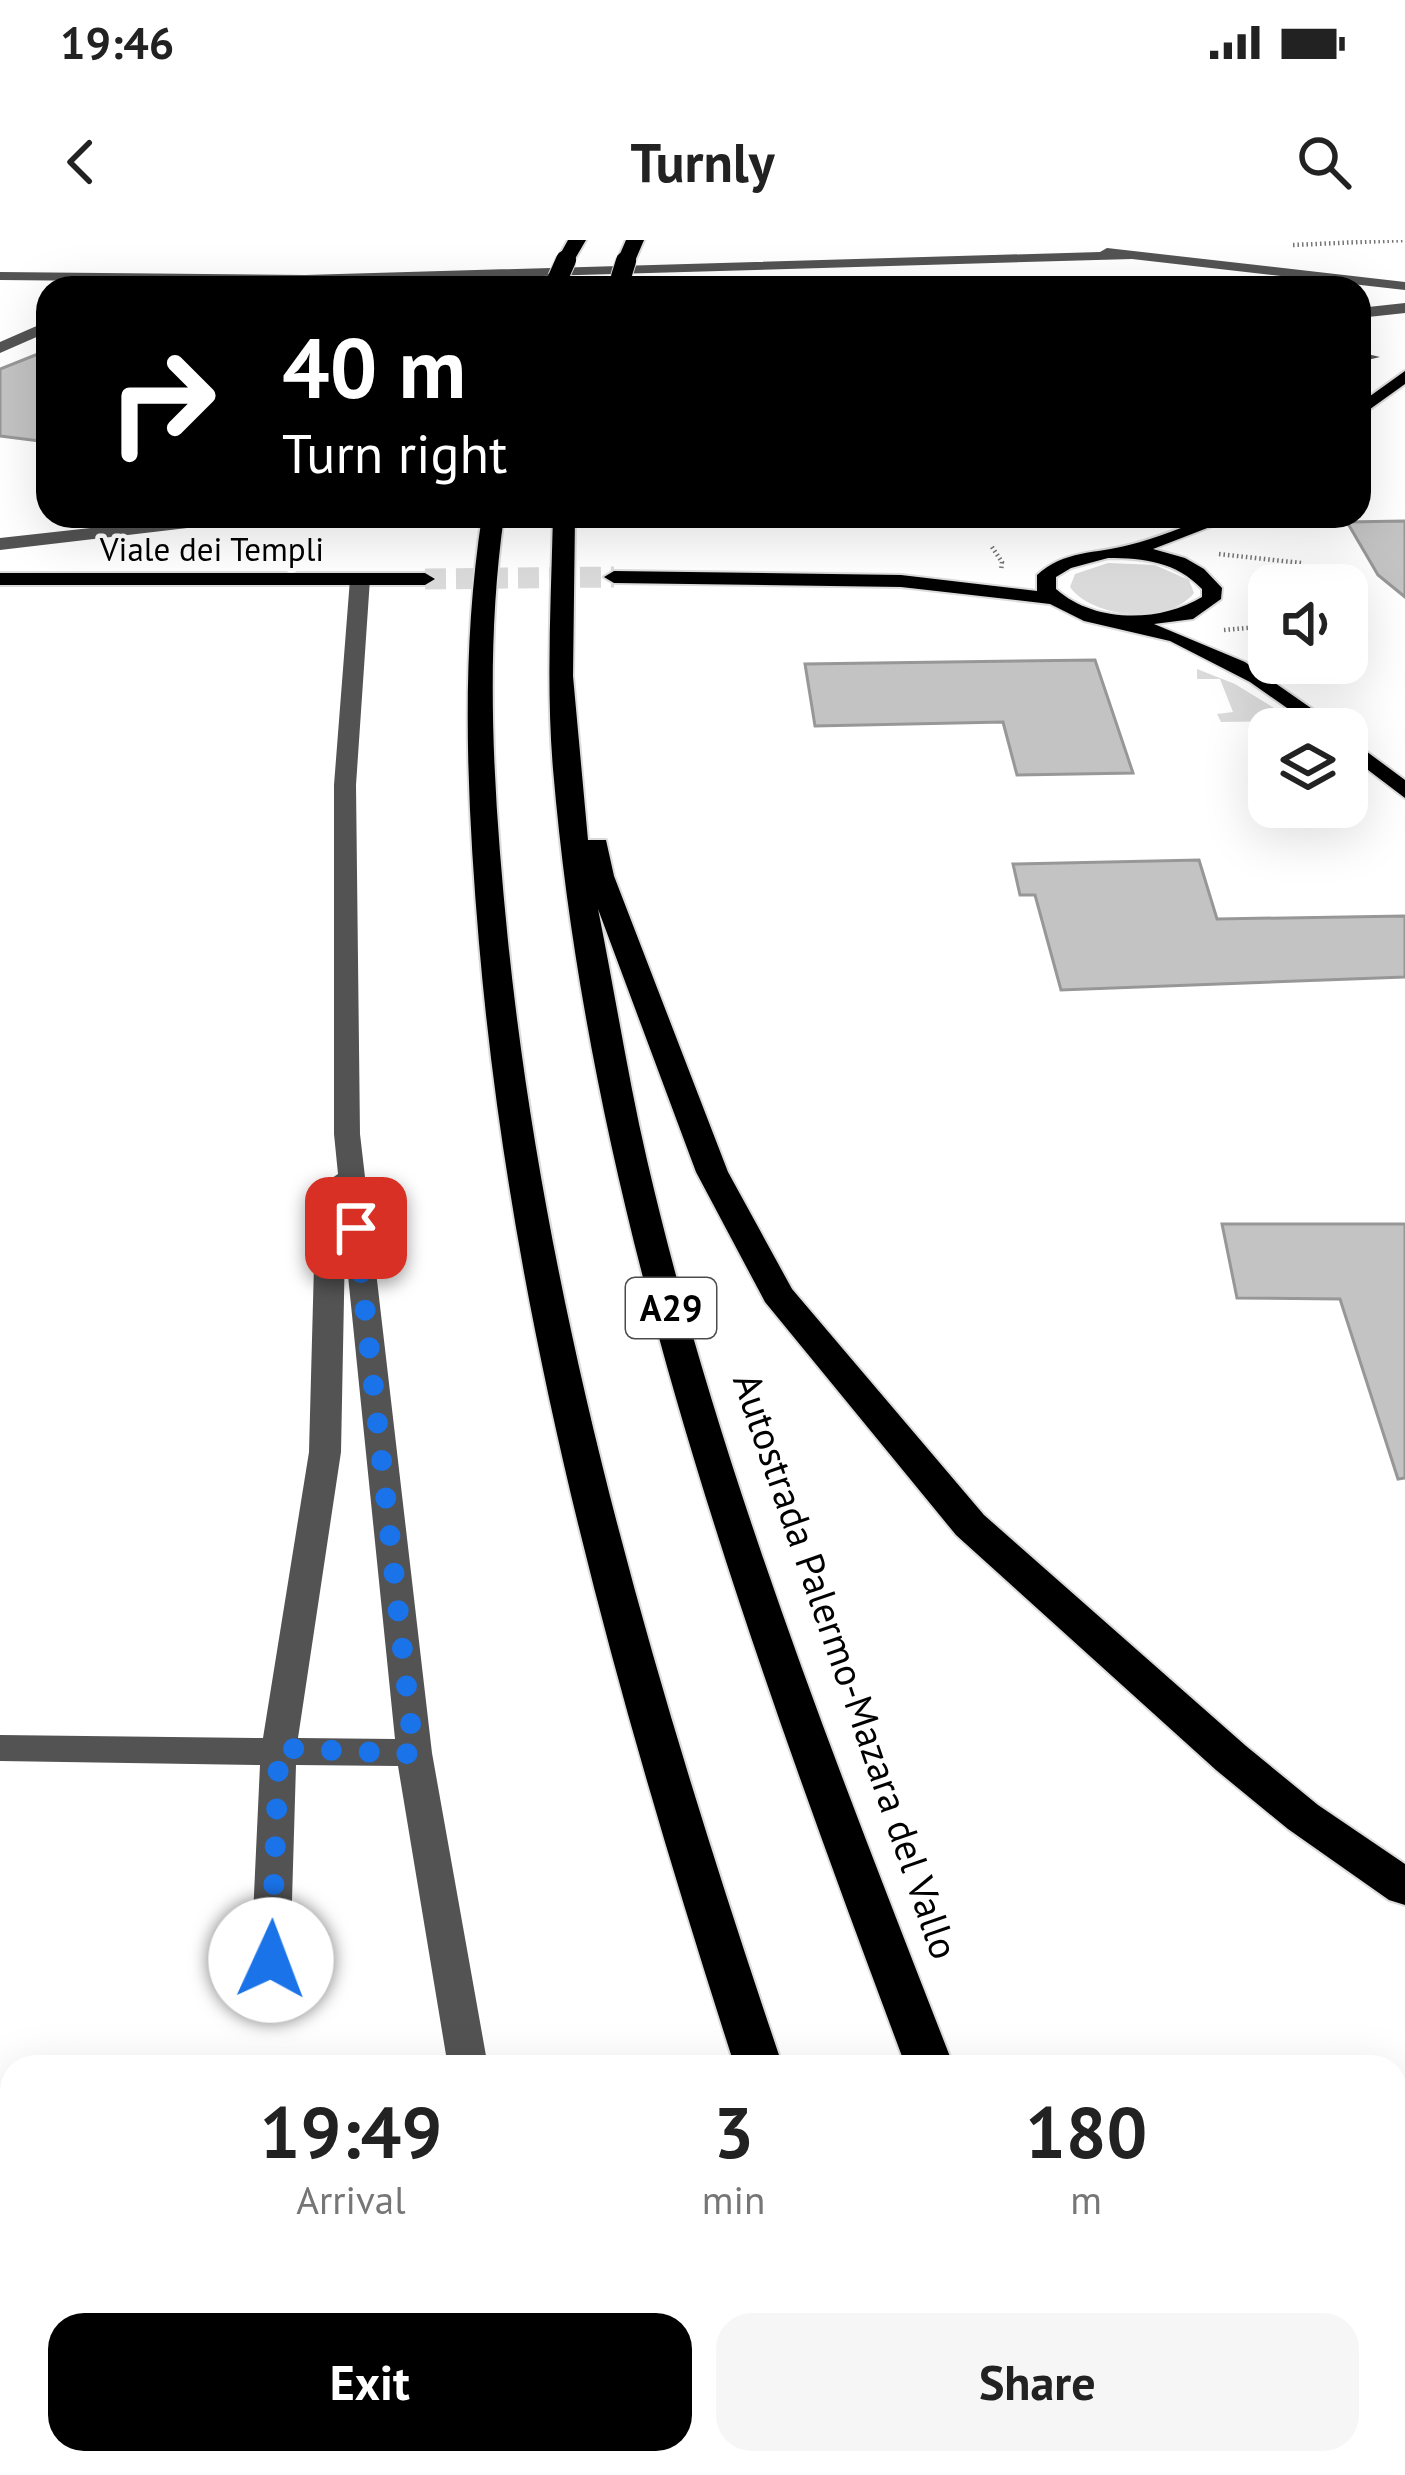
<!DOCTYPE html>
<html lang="en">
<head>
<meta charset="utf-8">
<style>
	:root { --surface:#fff; --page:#f6f6f6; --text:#222; --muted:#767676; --accent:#000 }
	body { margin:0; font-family:"PT Sans",sans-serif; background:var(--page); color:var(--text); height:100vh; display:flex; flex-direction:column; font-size:45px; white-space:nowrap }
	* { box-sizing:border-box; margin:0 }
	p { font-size:39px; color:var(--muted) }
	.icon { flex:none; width:66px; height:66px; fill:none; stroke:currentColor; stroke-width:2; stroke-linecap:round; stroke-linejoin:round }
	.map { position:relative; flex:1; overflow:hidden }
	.side { position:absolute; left:0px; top:1815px; width:1407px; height:420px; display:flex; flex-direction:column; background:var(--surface); border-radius:36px 36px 0 0; box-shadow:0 12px 48px #0002 }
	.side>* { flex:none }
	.banner { position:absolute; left:36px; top:36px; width:1335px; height:252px; border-radius:36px; box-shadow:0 12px 48px #0002; background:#000; color:#fff; overflow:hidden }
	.buttons { position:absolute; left:1248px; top:324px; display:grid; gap:24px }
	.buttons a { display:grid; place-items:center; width:120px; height:120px; border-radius:24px; background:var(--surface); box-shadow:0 12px 48px #0002; font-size:60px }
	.pin { position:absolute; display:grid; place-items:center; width:102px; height:102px; color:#fff; margin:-51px; border-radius:24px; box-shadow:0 6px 18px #0006 }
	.me { position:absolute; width:132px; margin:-66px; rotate:2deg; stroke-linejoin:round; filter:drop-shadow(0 0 9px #0008) }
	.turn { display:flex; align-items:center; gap:42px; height:252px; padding:0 48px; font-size:54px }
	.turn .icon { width:156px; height:156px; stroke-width:2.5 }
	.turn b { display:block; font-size:84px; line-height:102px }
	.eta { display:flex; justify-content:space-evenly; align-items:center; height:204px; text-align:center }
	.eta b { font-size:72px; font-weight:700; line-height:84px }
	.button { display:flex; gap:24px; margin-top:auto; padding:24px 48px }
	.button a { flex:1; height:138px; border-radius:36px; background:var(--accent); color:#fff; font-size:48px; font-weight:700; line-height:138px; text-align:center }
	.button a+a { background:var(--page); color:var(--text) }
	.status { display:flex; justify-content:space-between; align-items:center; height:84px; padding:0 60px; background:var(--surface); direction:ltr }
	.status svg { height:33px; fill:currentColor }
	header { display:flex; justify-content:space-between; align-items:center; height:156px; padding:0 48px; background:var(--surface); font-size:54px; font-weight:700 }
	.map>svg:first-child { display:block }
	.green { fill:#dadada }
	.building { fill:#c3c3c3; stroke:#979797; stroke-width:3 }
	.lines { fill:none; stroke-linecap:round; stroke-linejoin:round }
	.major-tunnel { stroke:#d9d9d9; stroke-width:21; stroke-dasharray:21 10; stroke-linecap:butt }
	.highway-tunnel { stroke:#d9d9d9; stroke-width:50; stroke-dasharray:50 24; stroke-linecap:butt }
	.major-casing { stroke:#dbdbdb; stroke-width:4 }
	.highway-casing { stroke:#dbdbdb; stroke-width:4 }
	.path { stroke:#757575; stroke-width:4.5; stroke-dasharray:1.5 3; stroke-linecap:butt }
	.minor { fill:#535353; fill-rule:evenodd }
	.major { fill:#000; fill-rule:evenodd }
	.highway { fill:#000; fill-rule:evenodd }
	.highway-bridge-casing { stroke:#dbdbdb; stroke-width:22; stroke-linecap:butt }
	.highway-bridge { stroke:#000; stroke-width:20 }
	.route { stroke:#1a73e8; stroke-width:21; stroke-dasharray:0 37.8 }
	.labels { text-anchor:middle; stroke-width:9; stroke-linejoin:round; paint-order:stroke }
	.far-street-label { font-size:33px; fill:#000; stroke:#fff }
	.shield { fill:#fff; stroke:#4c4c4c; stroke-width:3 }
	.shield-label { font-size:36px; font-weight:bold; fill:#000 }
	.street-label { font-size:39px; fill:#000; stroke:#fff }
</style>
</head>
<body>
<div class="status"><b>19:46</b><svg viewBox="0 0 49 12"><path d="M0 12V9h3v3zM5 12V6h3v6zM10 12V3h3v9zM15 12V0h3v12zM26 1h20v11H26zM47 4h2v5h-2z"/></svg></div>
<header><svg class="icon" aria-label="back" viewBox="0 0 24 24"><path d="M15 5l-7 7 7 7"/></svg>Turnly<svg class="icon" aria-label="search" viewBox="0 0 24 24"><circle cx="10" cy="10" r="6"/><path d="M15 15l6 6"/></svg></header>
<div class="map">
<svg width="1405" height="2235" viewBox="0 0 1405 2235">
	<rect width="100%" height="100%" fill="#fff"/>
	<path class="green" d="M1108 323 1155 325 1189 340 1194 353C1169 385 1093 379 1070 347L1075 334Z
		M1197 429 1235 444 1295 481 1221 482 1217 474 1233 472 1220 439H1197Z"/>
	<path class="building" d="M48 110V202L0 196V129Z
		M1405 281V357L1378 335 1347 282Z
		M1095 420 1133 533 1017 535 1003 482 815 486 805 424Z
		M1199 620 1217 679 1405 676V737L1061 750 1035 655H1020L1013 624Z
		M1222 984H1405V1238L1398 1239 1340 1059 1237 1058Z"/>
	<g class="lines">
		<path class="major-tunnel" d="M425 339 614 337"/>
		<path class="highway-tunnel" d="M1087 2235 1128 2223"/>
		<defs>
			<path id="major" d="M1405 131V144L1359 177V164Z
				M1213 276 1228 280 1153 309 1185 318 1204 329 1222 348 1221 359 1193 379 1154 384 1245 422 1341 489H1317L1250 442 1170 401 1084 381 1050 364 901 347 614 343 604 337 614 331 901 335 1037 351V335C1064 310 1096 314 1129 305 1157 298 1185 286 1213 276ZM1108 318C1145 318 1176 322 1202 349V357C1159 383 1094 383 1056 349V337L1071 328Z
				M0 333H425L435 339 425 345H0Z
				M1347 497 1405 540V558L1347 514Z"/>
			<path id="highway" d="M568 0H586L572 24 566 25 557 20Z
				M626 0H644L635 21 626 26 617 21Z
				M482 276H504C484 418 494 560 508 701 548 1088 659 1460 783 1827H735C617 1460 512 1088 479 703 467 560 460 418 482 276Z
				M553 276H575L573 436 588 600H606L614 636 728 932 792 1049 984 1275 1246 1506 1318 1565 1405 1624V1665L1389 1660 1288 1589 1216 1530 956 1295 765 1062 696 932 598 669C615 753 628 838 647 920 719 1231 839 1531 954 1827H906C750 1409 591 978 553 529 546 445 551 360 553 276Z
				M1405 2116V2166L1395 2169V2119Z
				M817 2223H922L927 2235H821Z
				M1055 2223H1109L1114 2235H1060Z"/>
		</defs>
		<use href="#major" class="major-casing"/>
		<use href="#highway" class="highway-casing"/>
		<path class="path" d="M1293 5 1405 0
			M992 307 1002 322 1001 331
			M1219 314 1301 323
			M1224 390 1269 386"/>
		<path class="minor" d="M1107 8 1405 42V50L1132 19 305 43 0 40V32L305 35 1100 12Z
			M1405 63V73L1359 78V68Z
			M48 81V92L0 113V102Z
			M1359 112 1380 117 1359 122Z
			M199 276H256L247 281 0 310V298Z
			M360 333 370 339 356 545 360 894 432 1513 488 1827H448L398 1526 296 1525 289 1762 283 1774 269 1778 255 1774 249 1762 260 1525 0 1521V1495L263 1498 309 1212 314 1025 326 942 338 934 334 894V545L350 339ZM345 1006 395 1499 298 1498 341 1212Z
			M398 2223H454L449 2235H393Z"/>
		<use href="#major" class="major"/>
		<use href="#highway" class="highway"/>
		<defs>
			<path id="highway-bridge" d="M621 37 626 21
				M558 38 566 20"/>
		</defs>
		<use href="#highway-bridge" class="highway-bridge-casing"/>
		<use href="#highway-bridge" class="highway-bridge"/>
	</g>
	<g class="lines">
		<path class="route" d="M271 1720 279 1508 414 1514 356 988"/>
	</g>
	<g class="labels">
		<g class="far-street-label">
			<text x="212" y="321">Viale dei Templi</text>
		</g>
		<rect class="shield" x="626" y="1038" width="90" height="60" rx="9"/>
		<g class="shield-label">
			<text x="671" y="1081">A29</text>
		</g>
		<g class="street-label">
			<text transform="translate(846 1426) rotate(71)" y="14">Autostrada Palermo-Mazara del Vallo</text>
		</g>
	</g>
</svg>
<div class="buttons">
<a><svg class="icon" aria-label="sound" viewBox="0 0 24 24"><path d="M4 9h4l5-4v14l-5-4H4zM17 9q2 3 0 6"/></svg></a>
<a><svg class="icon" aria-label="layers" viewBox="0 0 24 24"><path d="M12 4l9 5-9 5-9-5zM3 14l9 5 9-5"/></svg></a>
</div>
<div class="pin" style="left:356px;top:988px;background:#d93025"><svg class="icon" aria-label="arrive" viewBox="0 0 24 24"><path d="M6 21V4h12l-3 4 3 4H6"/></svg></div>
<svg class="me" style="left:271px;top:1720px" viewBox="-20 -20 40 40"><circle r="19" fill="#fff"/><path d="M0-13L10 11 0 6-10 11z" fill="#1a73e8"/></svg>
<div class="banner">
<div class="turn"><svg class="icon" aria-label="right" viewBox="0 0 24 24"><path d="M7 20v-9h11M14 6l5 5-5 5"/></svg><div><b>40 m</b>Turn right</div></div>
</div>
<section class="side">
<div class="eta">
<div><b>19:49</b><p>Arrival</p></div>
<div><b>3</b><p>min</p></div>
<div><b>180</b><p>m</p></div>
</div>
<div class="button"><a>Exit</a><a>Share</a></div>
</section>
</div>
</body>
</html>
